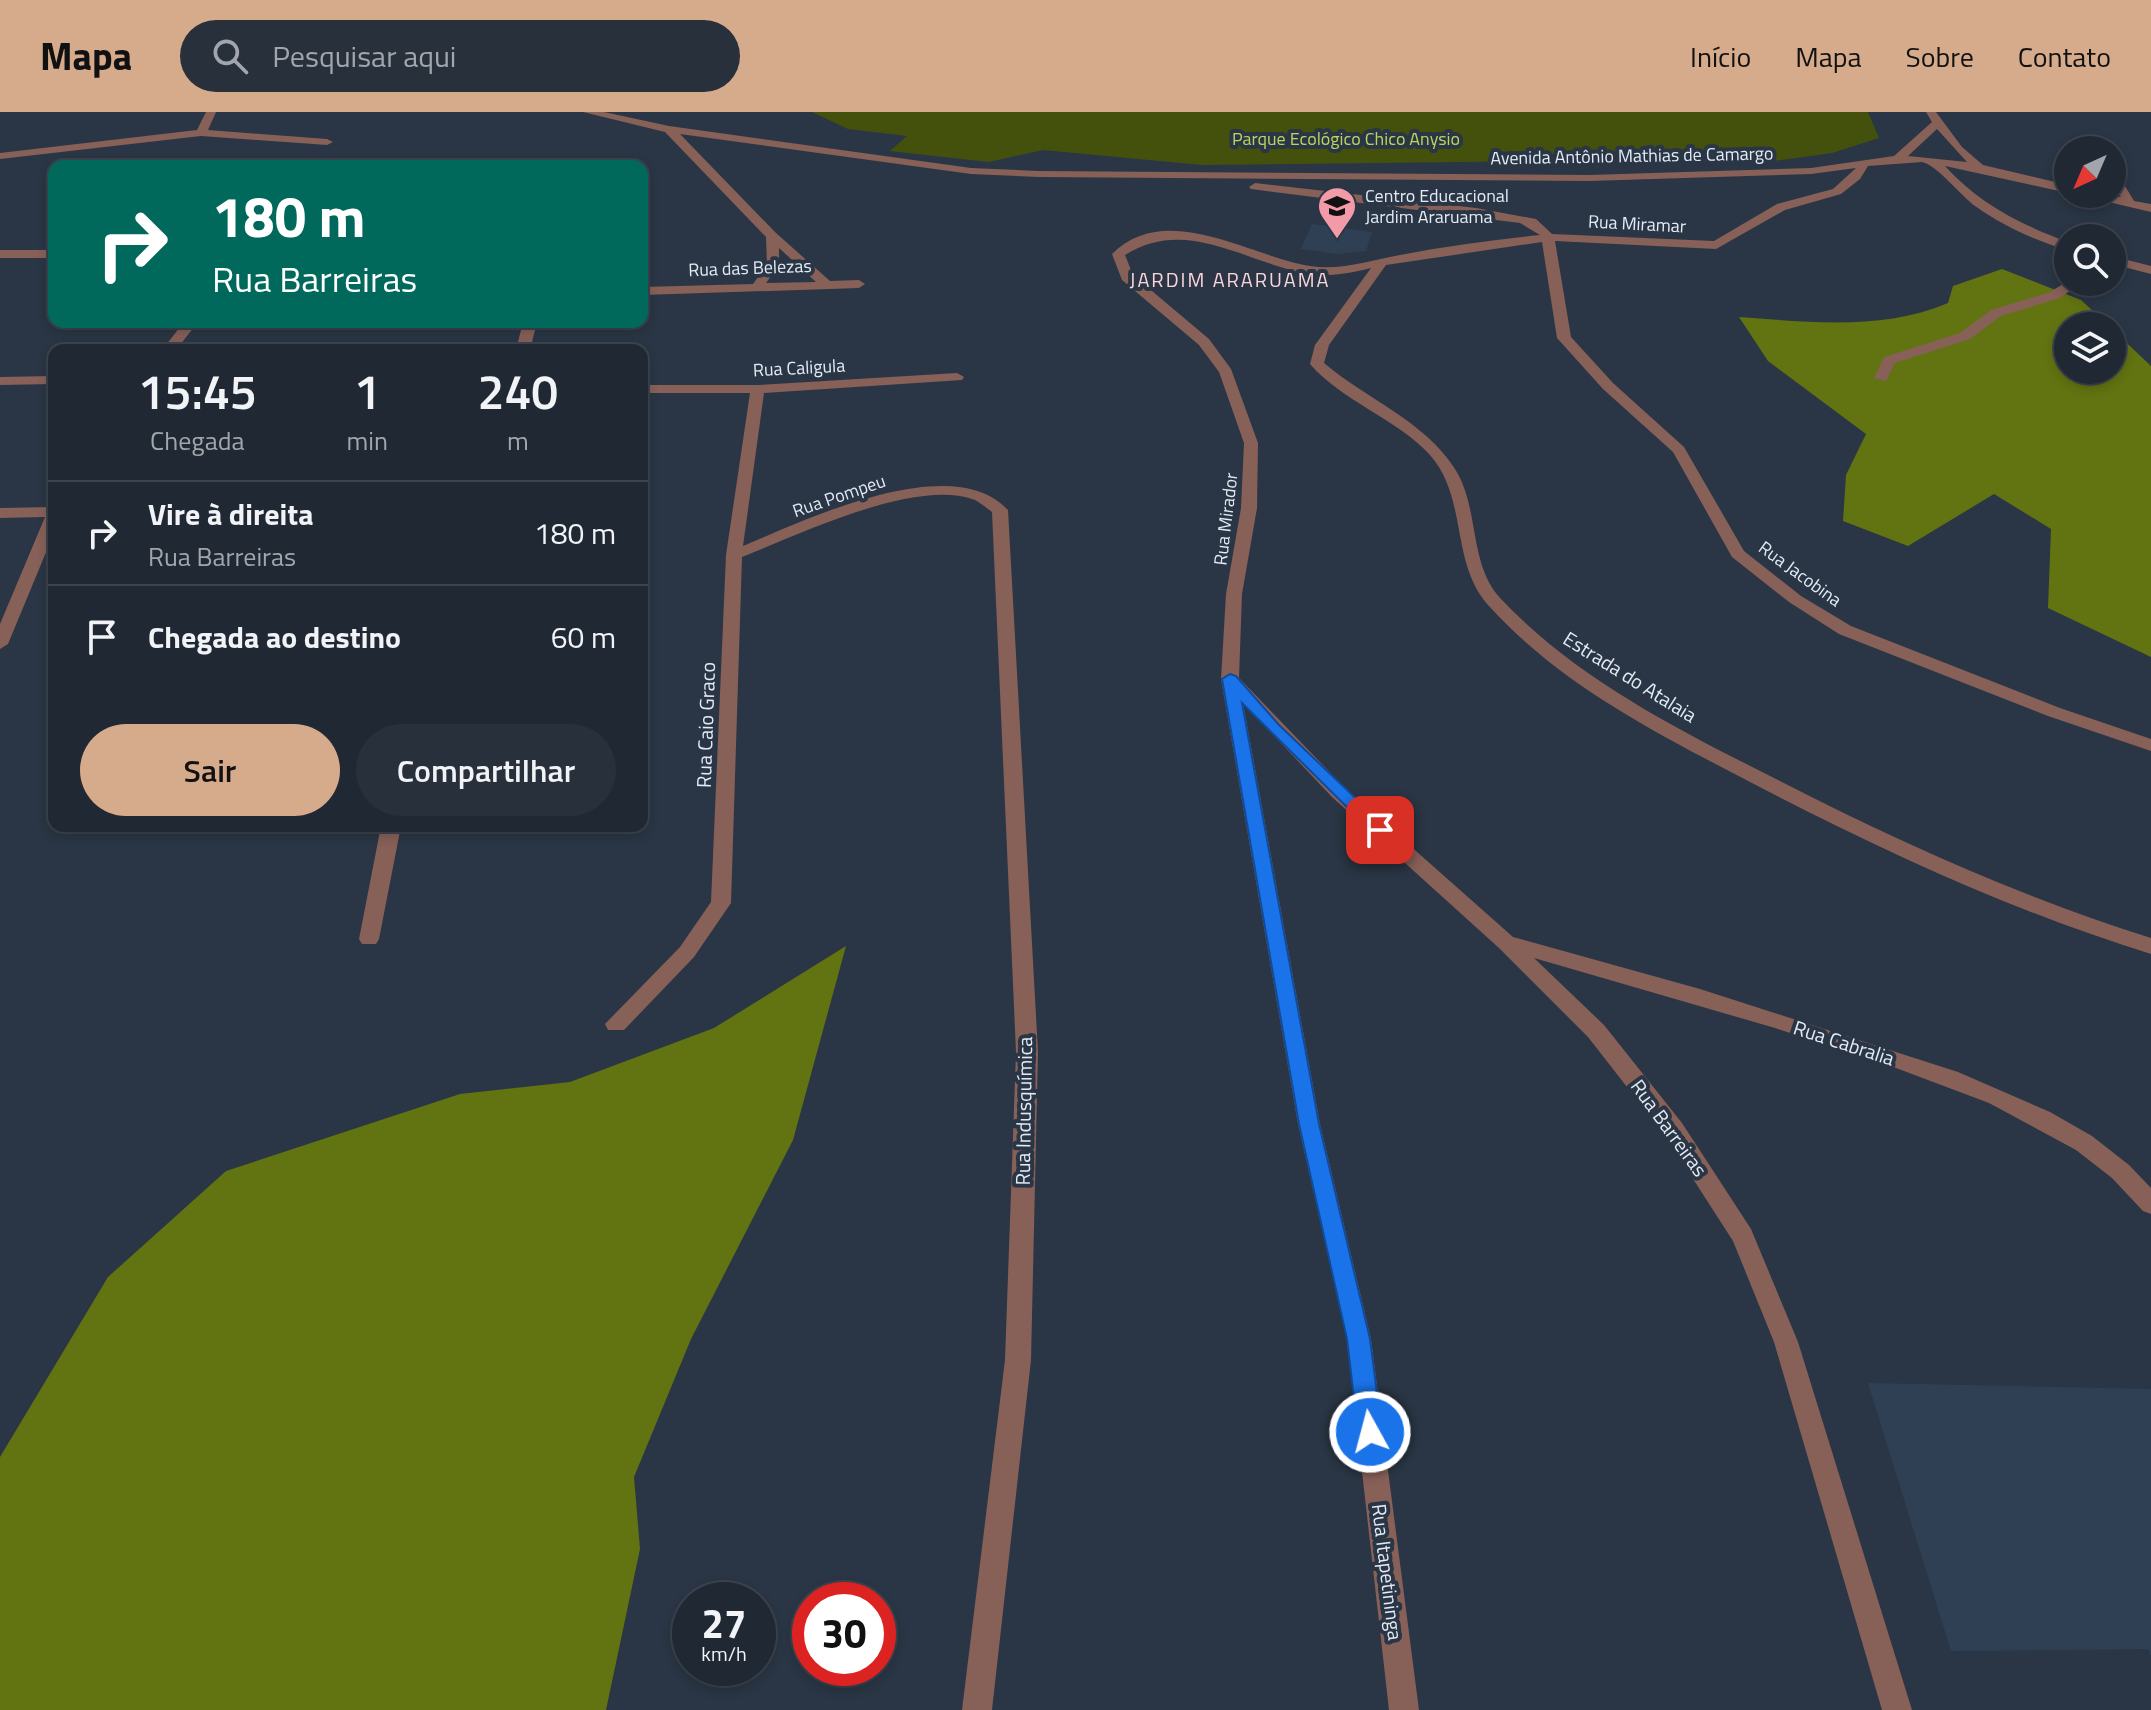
<!DOCTYPE html>
<html lang="pt">
<head>
<meta charset="utf-8">
<style>
	:root { --surface:#202834; --page:#28303c; --text:#f1f3f6; --muted:#a2a6ac; --line:#3d444f; --accent:#d6ab8b }
	body { margin:0; font-family:"Titillium Web",sans-serif; background:var(--page); color:var(--text); height:100vh; display:flex; flex-direction:column; font-size:30px; white-space:nowrap }
	* { box-sizing:border-box; margin:0 }
	p { font-size:26px; color:var(--muted) }
	.icon { flex:none; width:44px; height:44px; fill:none; stroke:currentColor; stroke-width:2; stroke-linecap:round; stroke-linejoin:round }
	.map { position:relative; flex:1; overflow:hidden }
	.panel { position:absolute; left:48px; top:232px; width:600px; height:488px; display:flex; flex-direction:column; background:var(--surface); border-radius:16px; box-shadow:0 4px 12px #0003,0 0 0 2px var(--line) }
	.panel>* { flex:none }
	.guide { position:absolute; left:48px; top:48px; width:600px; height:168px; border-radius:16px; box-shadow:0 4px 12px #0003,0 0 0 2px var(--line); background:#00695c; color:#fff; overflow:hidden }
	.needle { width:52px; rotate:224deg }
	.fabs { position:absolute; left:2054px; top:24px; display:grid; gap:16px }
	.fabs a { display:grid; place-items:center; width:72px; height:72px; border-radius:50%; background:var(--surface); box-shadow:0 4px 12px #0003,0 0 0 2px var(--line); font-size:40px }
	.speed { position:absolute; left:672px; top:1470px; display:flex; gap:16px; font-size:40px; font-weight:700; text-align:center }
	.speed>* { display:grid; place-content:center; width:104px; height:104px; border-radius:50%; background:var(--surface); box-shadow:0 4px 12px #0003,0 0 0 2px var(--line); line-height:1 }
	.speed small { font-size:20px; font-weight:400 }
	.speed .limit { border:12px solid #d22; background:#fff; color:#111 }
	.pin { position:absolute; display:grid; place-items:center; width:68px; height:68px; color:#fff; margin:-34px; border-radius:16px; box-shadow:0 4px 12px #0006 }
	.me { position:absolute; width:88px; margin:-44px; rotate:353deg; stroke-linejoin:round; filter:drop-shadow(0 0 6px #0008) }
	.turn { display:flex; align-items:center; gap:28px; height:168px; padding:0 32px; font-size:36px }
	.turn .icon { width:104px; height:104px; stroke-width:2.5 }
	.turn b { display:block; font-size:56px; line-height:68px }
	.eta { display:flex; justify-content:space-evenly; align-items:center; height:136px; text-align:center }
	.eta b { font-size:48px; font-weight:600; line-height:56px }
	.button { display:flex; gap:16px; margin-top:auto; padding:16px 32px }
	.button a { flex:1; height:92px; border-radius:48px; background:var(--accent); color:#111; font-size:32px; font-weight:600; line-height:92px; text-align:center }
	.button a+a { background:var(--page); color:var(--text) }
	ul { padding:0; list-style:none }
	li { display:flex; align-items:center; gap:24px; height:104px; padding:0 32px; border-top:2px solid var(--line) }
	li div { flex:1 }
	li b { display:block; font-size:30px }
	li em { font-style:normal }
	header { display:flex; align-items:center; gap:48px; box-sizing:border-box; height:112px; padding:0 40px; background:var(--accent); color:#111 }
	header strong { font-size:38px }
	nav { display:flex; gap:44px; margin-inline-start:auto; font-size:28px }
	.search { width:560px; height:72px; background:var(--page); display:flex; align-items:center; gap:20px; box-sizing:border-box; padding:0 28px; border-radius:44px; color:var(--muted); font-size:30px }
	.map>svg:first-child { display:block }
	.built { fill:#304054 }
	.green { fill:#44510d }
	.forest { fill:#627311 }
	.lines { fill:none; stroke-linecap:round; stroke-linejoin:round }
	.minor { fill:#876058; fill-rule:evenodd }
	.route { fill:#1a73e8; stroke:#114b97; stroke-width:2 }
	.labels { text-anchor:middle; stroke-width:8; stroke-linejoin:round; paint-order:stroke }
	.far-park-label { font-size:18px; fill:#bbd55e; stroke:#2a3645 }
	.far-street-label { font-size:18px; fill:#e2eaf4; stroke:#2a3645 }
	.far-poi-label { font-size:18px; fill:#e2eaf4; stroke:#2a3645; text-anchor:start }
	.far-quarter-label { font-size:20px; letter-spacing:2px; fill:#fad6db; stroke:#2a3645 }
	.street-label { font-size:20px; fill:#e2eaf4; stroke:#2a3645 }
</style>
</head>
<body>
<header>
<strong>Mapa</strong>
<div class="search"><svg class="icon" aria-label="search" viewBox="0 0 24 24"><circle cx="10" cy="10" r="6"/><path d="M15 15l6 6"/></svg>Pesquisar aqui</div>
<nav><a>Início</a><a>Mapa</a><a>Sobre</a><a>Contato</a></nav>
</header>
<div class="map">
<svg width="2151" height="1598" viewBox="0 0 2151 1598">
	<rect width="100%" height="100%" fill="#2a3645"/>
	<path class="built" d="M1312 112 1372 120 1366 139 1338 142 1301 137Z
		M1868 1271 2151 1277V1544L2148 1537 1951 1539Z"/>
	<path class="green" d="M812 0H1868L1879 26 1832 41 1759 51 1638 48 1202 53 1043 38 989 50 890 39 907 24 848 17Z"/>
	<path class="forest" d="M2002 157 2081 188 2109 214H2068V258H2112V217L2151 254V545L2048 496 2051 417 1994 382 1908 434 1843 409 1846 363 1866 322 1768 249 1739 205C1809 210 1882 219 1948 191L1953 174Z
		M846 834 793 1028 691 1227 634 1365 640 1437 606 1598H0V1345L108 1165 226 1059 460 982 570 970 714 916Z"/>
	<g class="lines">
		<path class="minor" d="M206 0H216L208 18 327 27 333 30 327 33 201 24 0 47V41L197 18Z
			M583 0H604L669 14 971 56 1038 59 1589 63 1811 56 1894 44 1932 10 1926 0H1936L1962 35 1983 53 2068 73V81L1945 54C1978 91 2021 113 2068 130V138C2036 129 2003 114 1975 94 1961 84 1937 53 1922 50L1868 54 1860 67 1841 82 1785 98 1716 137 1555 129 1571 225 1613 271 1684 335 1744 439 1801 484 1851 514 2060 596 2151 627V639L2048 604 1839 522 1789 490 1732 445 1673 340 1603 277 1557 226 1542 130 1386 153 1329 233 1324 251C1366 287 1425 309 1455 357 1480 396 1468 452 1501 487 1578 568 1679 618 1778 668 1899 730 2021 785 2151 826V842C2012 799 1881 738 1752 671 1658 622 1560 573 1488 493 1450 450 1468 386 1430 343 1396 306 1343 290 1310 252L1315 233 1371 156C1351 161 1330 165 1309 162 1245 151 1187 104 1125 143L1133 163 1209 227 1231 257 1258 331 1257 396 1242 482 1239 566 1346 677 1513 825 1700 877 1958 960 2050 1000 2092 1024 2129 1053 2151 1076V1102L2143 1099 2112 1066 2076 1038 1989 991 1896 956 1775 916 1534 846 1604 913 1682 1011 1751 1117 1798 1230 1912 1598H1882L1774 1230 1733 1129 1666 1025 1588 925 1499 836 1332 685 1243 591 1320 1012 1371 1227 1419 1598H1389L1347 1227 1298 1012 1221 567 1226 482 1241 396 1244 331 1219 260 1199 233 1122 168 1112 142C1167 88 1248 144 1310 154 1340 159 1371 148 1400 143 1447 134 1493 128 1540 123L1520 111 1251 77 1249 75 1255 71 1476 96 1536 107 1552 122 1714 129 1777 92 1833 77 1856 56 1811 62 1589 69 1038 65 971 62 680 22 776 121 830 169 859 168 865 172 859 176 642 183V175L753 172 767 153 766 125 665 20ZM1937 17 1967 50 1908 44ZM779 136 816 170 766 171 779 153Z
			M2093 24 2097 25 2105 38H2093L2087 27Z
			M2112 58 2116 59 2134 89 2151 92V100L2087 85 2085 82 2121 85 2112 71Z
			M0 138H54V146H0Z
			M2112 144 2151 154V162L2112 152Z
			M2068 169 2082 170 2060 186 2001 204 1970 227 1895 251 1886 269 1874 266 1884 245 1960 221 1991 198 2050 180Z
			M184 210H198L176 238H162Z
			M523 210H537L530 238H516Z
			M957 261 964 265 962 268 764 281 743 434C805 408 952 337 1008 398L1038 940 1031 1248 992 1598H962L1005 1248 1016 940 992 400C986 396 979 389 972 387 913 367 798 423 742 445L731 791 694 845 624 918H608L605 912 680 835 711 790 726 443 750 281H642V273H758Z
			M54 264V272L0 273V265Z
			M54 395V421L8 532 0 537V512L45 405 0 406V396Z
			M381 714H401L379 827 376 832H362L359 827Z"/>
	</g>
	<path class="route" d="M1230 562 1236 564 1279 613 1389 718 1380 724 1374 722 1242 591 1319 1012 1370 1227 1382 1320 1379 1328 1370 1331 1362 1328 1358 1320 1347 1227 1299 1012 1222 567Z"/>
	<defs>
		<symbol id="school-pin" viewBox="-11 -11 22 30"><path d="M0 17L-7.5 6A9.5 9.5 0 1 1 7.5 6Z" fill="#f39aa9" stroke="#2a3645"/><path d="M0-5L7-2L0 1L-7-2ZM-4 1L0 2.5L4 1V4Q0 6-4 4Z" fill="#111"/></symbol>
	</defs>
	<g fill-rule="evenodd">
		<use href="#school-pin" x="1315" y="72" width="44" height="60"/>
	</g>
	<g class="labels">
		<g class="far-park-label">
			<text x="1346" y="33">Parque Ecológico Chico Anysio</text>
		</g>
		<g class="far-street-label">
			<text transform="translate(1632 44) rotate(-1)" y="6">Avenida Antônio Mathias de Camargo</text>
			<text transform="translate(1637 112) rotate(3)" y="6">Rua Miramar</text>
			<text transform="translate(750 156) rotate(-2)" y="6">Rua das Belezas</text>
			<text transform="translate(799 256) rotate(-3)" y="6">Rua Caligula</text>
			<text transform="translate(839 384) rotate(-19)" y="6">Rua Pompeu</text>
			<text transform="translate(1226 407) rotate(-83)" y="6">Rua Mirador</text>
			<text transform="translate(1800 462) rotate(36)" y="6">Rua Jacobina</text>
		</g>
		<g class="far-poi-label">
			<text x="1365" y="90">Centro Educacional<tspan x="1365" dy="21">Jardim Araruama</tspan></text>
		</g>
		<g class="far-quarter-label">
			<text x="1230" y="175">JARDIM ARARUAMA</text>
		</g>
		<g class="street-label">
			<text transform="translate(1630 565) rotate(32)" y="7">Estrada do Atalaia</text>
			<text transform="translate(706 613) rotate(-88)" y="7">Rua Caio Graco</text>
			<text transform="translate(1844 931) rotate(18)" y="7">Rua Cabralia</text>
			<text transform="translate(1024 999) rotate(-89)" y="7">Rua Indusquímica</text>
			<text transform="translate(1669 1016) rotate(54)" y="7">Rua Barreiras</text>
			<text transform="translate(1387 1460) rotate(83)" y="7">Rua Itapetininga</text>
		</g>
	</g>
</svg>
<div class="fabs">
<a><svg class="needle" viewBox="-14 -14 28 28"><path d="M0-13l5 13h-10z" fill="#e53935"/><path d="M0 13l5-13h-10z" fill="#a2a6ac"/></svg></a>
<a><svg class="icon" aria-label="search" viewBox="0 0 24 24"><circle cx="10" cy="10" r="6"/><path d="M15 15l6 6"/></svg></a>
<a><svg class="icon" aria-label="layers" viewBox="0 0 24 24"><path d="M12 4l9 5-9 5-9-5zM3 14l9 5 9-5"/></svg></a>
</div>
<div class="speed"><div>27<small>km/h</small></div><div class="limit">30</div></div>
<div class="pin" style="left:1380px;top:718px;background:#d93025"><svg class="icon" aria-label="arrive" viewBox="0 0 24 24"><path d="M6 21V4h12l-3 4 3 4H6"/></svg></div>
<svg class="me" style="left:1370px;top:1320px" viewBox="-20 -20 40 40"><circle r="17" fill="#1a73e8" stroke="#fff" stroke-width="3"/><path d="M0-11L8 9 0 5-8 9z" fill="#fff"/></svg>
<div class="guide">
<div class="turn"><svg class="icon" aria-label="right" viewBox="0 0 24 24"><path d="M7 20v-9h11M14 6l5 5-5 5"/></svg><div><b>180 m</b>Rua Barreiras</div></div>
</div>
<section class="panel">
<div class="eta">
<div><b>15:45</b><p>Chegada</p></div>
<div><b>1</b><p>min</p></div>
<div><b>240</b><p>m</p></div>
</div>
<ul>
<li><svg class="icon" aria-label="right" viewBox="0 0 24 24"><path d="M7 20v-9h11M14 6l5 5-5 5"/></svg><div><b>Vire à direita</b><p>Rua Barreiras</p></div><em>180 m</em></li>
<li><svg class="icon" aria-label="arrive" viewBox="0 0 24 24"><path d="M6 21V4h12l-3 4 3 4H6"/></svg><div><b>Chegada ao destino</b></div><em>60 m</em></li>
</ul>
<div class="button"><a>Sair</a><a>Compartilhar</a></div>
</section>
</div>
</body>
</html>
